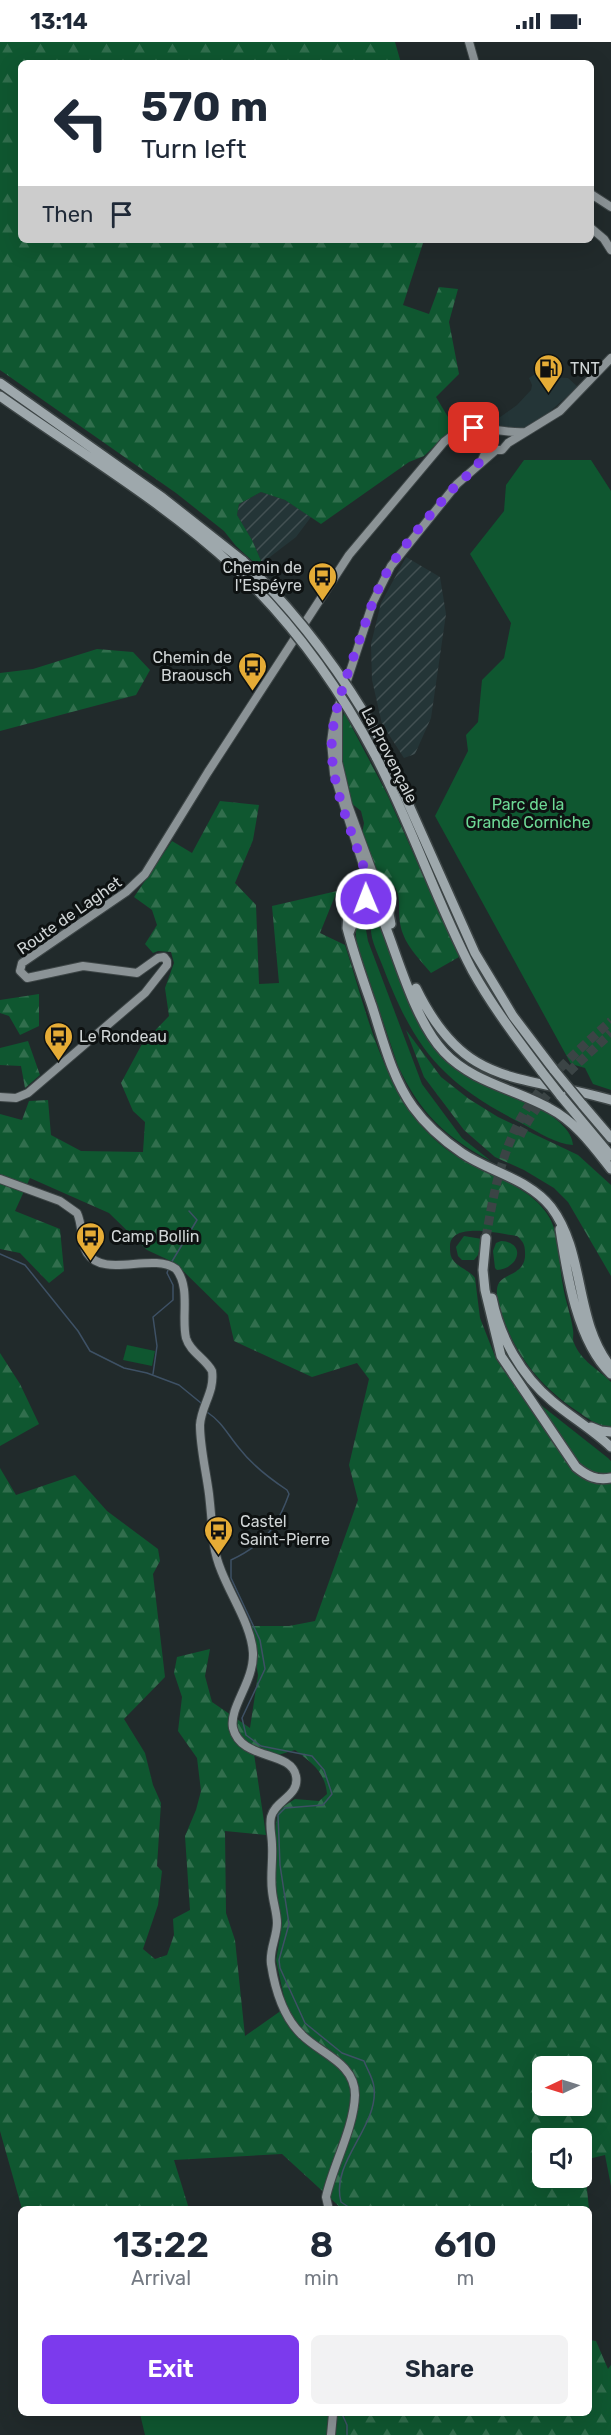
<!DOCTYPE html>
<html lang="en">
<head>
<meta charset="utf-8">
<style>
	:root { --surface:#fff; --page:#f2f2f3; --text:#1f2937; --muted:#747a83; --accent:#7c3aed }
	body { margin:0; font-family:Rubik,sans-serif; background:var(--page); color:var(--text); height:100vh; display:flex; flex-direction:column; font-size:22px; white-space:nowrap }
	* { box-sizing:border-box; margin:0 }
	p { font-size:20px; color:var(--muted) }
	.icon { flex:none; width:33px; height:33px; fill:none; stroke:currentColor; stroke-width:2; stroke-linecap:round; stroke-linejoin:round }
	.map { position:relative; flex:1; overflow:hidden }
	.side { position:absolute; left:18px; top:2164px; width:574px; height:210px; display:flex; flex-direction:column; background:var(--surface); border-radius:9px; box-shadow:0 6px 24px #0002 }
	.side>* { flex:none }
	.hud { position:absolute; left:18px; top:18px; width:576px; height:183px; border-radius:9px; box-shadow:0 6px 24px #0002; background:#fff; color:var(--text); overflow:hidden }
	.needle { width:39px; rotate:266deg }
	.fabs { position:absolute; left:532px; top:2014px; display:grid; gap:12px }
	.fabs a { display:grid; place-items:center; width:60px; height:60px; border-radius:9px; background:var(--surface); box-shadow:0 6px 24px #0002; font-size:30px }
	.pin { position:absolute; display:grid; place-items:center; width:51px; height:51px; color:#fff; margin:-26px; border-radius:12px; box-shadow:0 3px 9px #0006 }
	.me { position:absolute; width:66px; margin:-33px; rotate:359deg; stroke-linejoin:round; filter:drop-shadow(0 0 4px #0008) }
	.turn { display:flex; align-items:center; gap:21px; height:126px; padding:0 24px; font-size:27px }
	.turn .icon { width:78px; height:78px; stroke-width:2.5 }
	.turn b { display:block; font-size:42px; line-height:51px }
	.then { display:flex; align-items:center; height:57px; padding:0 24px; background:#0003; gap:12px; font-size:22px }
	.eta { display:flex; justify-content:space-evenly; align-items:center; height:102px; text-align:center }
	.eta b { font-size:36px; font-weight:600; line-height:42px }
	.primary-button { display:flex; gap:12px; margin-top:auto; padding:12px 24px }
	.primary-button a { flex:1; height:69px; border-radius:9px; background:var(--accent); color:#fff; font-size:24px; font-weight:600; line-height:69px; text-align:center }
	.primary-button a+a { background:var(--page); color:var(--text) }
	.status { display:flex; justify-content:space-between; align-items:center; height:42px; padding:0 30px; background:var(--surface); direction:ltr }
	.status svg { height:16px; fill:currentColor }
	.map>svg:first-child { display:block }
	.built { fill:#243537 }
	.industrial { fill:url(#industrial-furrows) }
	.green { fill:#0f5730 }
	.forest { fill:url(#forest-firs); fill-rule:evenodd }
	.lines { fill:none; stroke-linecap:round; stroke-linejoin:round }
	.stream { stroke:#3e5165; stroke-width:1.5 }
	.highway-tunnel { stroke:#3b4445; stroke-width:9; stroke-dasharray:9 4.5; stroke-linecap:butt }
	.major-casing { stroke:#3d4546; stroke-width:10 }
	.highway-casing { stroke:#3d4546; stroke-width:12 }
	.major { stroke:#8b9396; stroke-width:8 }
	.highway { stroke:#9ea8ac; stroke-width:9 }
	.highway-bridge-casing { stroke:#3d4546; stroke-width:12; stroke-linecap:butt }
	.highway-bridge { stroke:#9ea8ac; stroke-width:9 }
	.route { stroke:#7c3aed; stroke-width:10; stroke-dasharray:0 18 }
	.labels { text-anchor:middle; stroke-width:6; stroke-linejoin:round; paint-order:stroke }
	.poi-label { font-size:16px; fill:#d0d5d6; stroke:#0e1212; text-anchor:start }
	.street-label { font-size:16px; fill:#d0d5d6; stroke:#0e1212 }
	.park-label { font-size:16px; fill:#6dd995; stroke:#0e1212 }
</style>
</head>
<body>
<div class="status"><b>13:14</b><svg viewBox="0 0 49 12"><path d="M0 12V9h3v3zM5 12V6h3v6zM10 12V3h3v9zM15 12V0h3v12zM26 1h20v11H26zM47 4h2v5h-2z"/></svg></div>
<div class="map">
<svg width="611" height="2393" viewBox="0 0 611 2393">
	<defs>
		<pattern id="industrial-furrows" width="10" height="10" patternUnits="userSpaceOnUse" patternTransform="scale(1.5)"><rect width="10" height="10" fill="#243537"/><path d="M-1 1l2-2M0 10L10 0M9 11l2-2" fill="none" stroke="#435153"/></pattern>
		<pattern id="forest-firs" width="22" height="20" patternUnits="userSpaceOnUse" patternTransform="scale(1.5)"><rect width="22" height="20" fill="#0f5730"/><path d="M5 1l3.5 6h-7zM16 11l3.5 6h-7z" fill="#316e4d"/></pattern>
	</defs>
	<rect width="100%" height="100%" fill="#212a2b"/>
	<path class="built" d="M541 328 553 335 568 336 578 345 540 378 523 386 512 388 493 380 517 363 531 348 532 343 529 336Z"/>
	<path class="industrial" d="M261 450 285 458 311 475 296 495 262 521 252 498 237 473 239 462Z
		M406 515 440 535 446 572 431 676 415 712 404 716 382 682 372 638 371 602 381 561Z"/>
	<path class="green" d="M524 418H591L611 449V1048L593 1042 585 1026 571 1022 435 774 468 709 466 693 478 680 482 638 504 616 511 581 470 512 504 469 506 443Z
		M366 870H368L365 882 368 899 422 1042 462 1096 491 1119C446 1096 420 1071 398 1024L357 902C355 889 354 879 366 870Z
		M374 872H376L434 1004 451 1022 545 1069C556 1077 572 1088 573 1103 556 1102 538 1090 523 1082 442 1041 415 1008 383 925 377 909 365 889 374 872Z
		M127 1303 155 1309 152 1324 123 1318Z
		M532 1356 608 1416 611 1419V1432L592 1430 580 1423Z
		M140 2372H344L346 2393H145Z"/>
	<path class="forest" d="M0 0H395L401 21H21V198H424L403 263 429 272 439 245 458 247 449 280 459 332 436 355 454 385 424 414 409 420 321 482 285 458 261 450 239 462 237 473 252 498 262 521 258 524 236 504 224 489 176 451 0 328Z
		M97 607 133 610 150 628 136 653 0 689V631L33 627Z
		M344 670 387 752 459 915 431 931C421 919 408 906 403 892 392 863 412 849 376 830L362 792 364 781 361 769 351 761 341 723V687Z
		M220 759 259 763 253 798 235 841 256 863 259 942 279 941 272 864 337 849 320 891 345 903C368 973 384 1059 446 1107 475 1129 524 1140 545 1169 561 1189 558 1220 563 1244 565 1258 571 1273 573 1288 574 1292 572 1297 574 1301 581 1319 598 1327 611 1340V1385H609C596 1383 587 1376 577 1369 541 1345 516 1314 502 1273 500 1265 496 1256 497 1247 499 1229 527 1236 525 1210 525 1203 523 1199 517 1194 500 1192 451 1179 450 1204 450 1209 450 1214 453 1218 459 1226 469 1228 475 1236L480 1276 496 1317 577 1433 594 1440 611 1441V2144L605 2113 584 2118 589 2167H342L282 2112 174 2118 189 2167H22L0 2089V1426L16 1453 75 1433 107 1469 158 1507 160 1519 153 1532 165 1635 124 1677 145 1711 153 1743 161 1761 157 1824 162 1829 158 1863 143 1907 155 1917 167 1913 174 1893 173 1877 190 1868 185 1794 196 1768 201 1749 197 1716 178 1689 182 1655 174 1631 177 1615 210 1607 205 1634 212 1660 250 1686 258 1633 250 1584H289L315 1579 358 1458 349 1423 369 1337 357 1321 312 1335 234 1299 228 1273 175 1221 147 1208 109 1171 30 1136 15 1169 60 1187 64 1229 49 1241 20 1211 0 1207V1072L22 1078 29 1059 48 1058 51 1093 81 1109 143 1110 145 1080 133 1069 121 1041 142 1002 169 974 165 946 174 921 171 910 158 909 153 911 145 902 157 883 152 868 134 855 172 799 192 811ZM253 1705 278 1713 295 1708C312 1721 325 1730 327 1752L319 1759 295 1757 278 1768 275 1789 276 1847 281 1890 276 1918 285 1960 282 1968 245 1994 235 1898 226 1871 225 1789 266 1793ZM543 2025H582V2064H543ZM543 2097H582V2136H543Z
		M39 952V984L20 993 9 974 0 971V958Z
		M406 988 441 1035 469 1057 498 1075 578 1113 611 1143V1234L568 1160 554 1146 524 1128 495 1115 464 1088 424 1035Z
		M28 999 40 1033 25 1046 21 1024 0 1023V1006Z
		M464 1194 482 1197 478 1213 474 1218H462L458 1214 456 1205Z
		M501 1199C526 1200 520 1226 497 1228L495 1226 493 1209 496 1201Z
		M0 1311 20 1342 39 1382 0 1404Z
		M590 2298 596 2299 608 2327 611 2323V2393H346L344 2372H590Z"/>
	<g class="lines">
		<path class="stream" d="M0 1212 25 1223 78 1289 90 1309 124 1326 147 1331 179 1343 201 1361
			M171 1221 197 1178 189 1169
			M153 1332 157 1304 153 1275 173 1258V1243L167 1231 168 1228
			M207 1370C222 1380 228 1393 239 1406 252 1423 269 1436 287 1448L289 1452C277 1486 263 1503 231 1518V1536L260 1598 265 1627 242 1676 246 1693 261 1704 312 1714 324 1728 332 1752 323 1763 285 1766 278 1773 280 1823 289 1882 279 1918 280 1926 305 1981 342 2011 364 2019C367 2027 373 2036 374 2045 379 2085 330 2120 341 2160L353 2168
			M342 2372 347 2383V2393"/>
		<path class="highway-tunnel" d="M520 1094C540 1052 577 1023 611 991
			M486 1196C494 1147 505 1090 539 1050 560 1024 586 1001 611 979"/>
		<defs>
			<path id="major" d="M469 0 475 21
				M591 152 611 165
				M591 186 604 197 611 208
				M475 387 488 396 489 403 481 420
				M338 667V720L348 763 374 834 389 851 388 859 380 865 370 864 365 857 368 839 334 732 331 700 334 678 373 560 391 524 457 442 496 408H502L508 401 560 369 611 316
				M0 1055 16 1056 28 1051 145 951 167 923V919L164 915 158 916 137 931 83 924 27 936 20 929 22 921 126 850 145 832 208 730 349 513 444 400C470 376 495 392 525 390
				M0 1137 60 1159 77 1171C83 1183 80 1200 87 1211 104 1237 152 1210 176 1227 191 1246 181 1275 186 1296 190 1310 206 1317 212 1329 215 1350 201 1364 200 1383 200 1405 206 1429 209 1452 211 1469 212 1486 214 1503 219 1540 251 1576 253 1611 254 1640 229 1665 233 1686 241 1719 291 1708 296 1734 300 1754 275 1758 271 1775 269 1784 272 1794 272 1803 273 1818 270 1834 272 1849 273 1860 277 1871 277 1881 277 1895 269 1908 271 1922 275 1948 283 1975 302 1993 321 2012 355 2021 355 2053 354 2086 333 2123 326 2155L329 2168
				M331 2393 333 2372"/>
			<path id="highway" d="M0 341 163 456 243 519
				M0 354C79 410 164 460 235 526
				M379 696 475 911 513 974 554 1028
				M376 715C412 784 436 859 472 928 492 964 517 997 542 1030
				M365 854 348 871 347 886C354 913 363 938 372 964 383 998 392 1036 413 1065 426 1083 443 1098 462 1111 490 1130 529 1137 551 1165 586 1211 574 1280 611 1325
				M387 861 391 882
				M376 866 383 878C399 918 415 979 444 1010 472 1040 515 1047 549 1066 576 1080 593 1104 611 1127
				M349 891 357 870 370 864
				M416 946C465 1047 517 1031 611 1058
				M560 1053 611 1114
				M582 1062 611 1096
				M560 1187C567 1233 577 1299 611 1332
				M486 1196 483 1228 485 1248 501 1314 576 1425C587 1434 597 1439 611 1436
				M492 1256C500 1296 521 1333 552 1359 571 1375 593 1388 611 1405
				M591 1385 601 1389 611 1390"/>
		</defs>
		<use href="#major" class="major-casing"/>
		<use href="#highway" class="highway-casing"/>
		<use href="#major" class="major"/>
		<use href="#highway" class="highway"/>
		<defs>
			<path id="highway-bridge" d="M243 519C297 571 342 631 379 696
				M235 526C293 581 339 645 376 715
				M554 1028 582 1062
				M542 1030 560 1053"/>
		</defs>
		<use href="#highway-bridge" class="highway-bridge-casing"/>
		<use href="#highway-bridge" class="highway-bridge"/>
	</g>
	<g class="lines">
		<path class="route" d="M366 857 365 850 369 844 365 829C353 792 335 754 332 715 329 677 345 640 357 605 367 577 375 549 390 525 407 499 428 476 447 453 462 436 489 420 488 396L474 386"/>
	</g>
	<defs>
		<symbol id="fuel-pin" viewBox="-11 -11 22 30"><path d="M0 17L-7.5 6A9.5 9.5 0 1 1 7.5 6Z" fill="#e6ac36" stroke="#0e1212"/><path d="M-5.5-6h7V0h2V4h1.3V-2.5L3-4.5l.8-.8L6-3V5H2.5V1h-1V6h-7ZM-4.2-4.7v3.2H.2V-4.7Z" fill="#111"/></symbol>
		<symbol id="bus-pin" viewBox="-11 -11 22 30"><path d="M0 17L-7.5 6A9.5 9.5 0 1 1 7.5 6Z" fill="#e6ac36" stroke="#0e1212"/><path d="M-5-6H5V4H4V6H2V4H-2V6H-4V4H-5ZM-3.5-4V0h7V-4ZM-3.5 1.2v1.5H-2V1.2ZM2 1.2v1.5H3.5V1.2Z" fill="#111"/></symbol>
	</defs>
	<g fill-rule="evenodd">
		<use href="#fuel-pin" x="532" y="310" width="33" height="45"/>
		<use href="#bus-pin" x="306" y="518" width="33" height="45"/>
		<use href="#bus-pin" x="236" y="608" width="33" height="45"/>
		<use href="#bus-pin" x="42" y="978" width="33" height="45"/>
		<use href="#bus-pin" x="74" y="1178" width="33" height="45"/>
		<use href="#bus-pin" x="202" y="1472" width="33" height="45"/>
	</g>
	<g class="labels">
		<g class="poi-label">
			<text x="570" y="332">TNT</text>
			<text x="302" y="531" text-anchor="end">Chemin de<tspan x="302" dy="18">l'Espéyre</tspan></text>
			<text x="232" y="621" text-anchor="end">Chemin de<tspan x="232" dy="18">Braousch</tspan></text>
			<text x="79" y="1000">Le Rondeau</text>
			<text x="111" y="1200">Camp Bollin</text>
			<text x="240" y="1485">Castel<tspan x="240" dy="18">Saint-Pierre</tspan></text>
		</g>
		<g class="street-label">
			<text transform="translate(390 713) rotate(63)" y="6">La Provençale</text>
			<text transform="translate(69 873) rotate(-35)" y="6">Route de Laghet</text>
		</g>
		<g class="park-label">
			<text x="528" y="768">Parc de la<tspan x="528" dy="18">Grande Corniche</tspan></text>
		</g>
	</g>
</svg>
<div class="fabs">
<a><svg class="needle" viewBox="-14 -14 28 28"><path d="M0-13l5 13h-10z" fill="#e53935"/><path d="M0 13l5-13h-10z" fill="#747a83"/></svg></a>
<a><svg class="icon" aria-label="sound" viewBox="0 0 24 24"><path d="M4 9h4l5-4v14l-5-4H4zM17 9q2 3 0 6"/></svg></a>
</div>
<div class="pin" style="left:474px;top:386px;background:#d93025"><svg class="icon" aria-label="arrive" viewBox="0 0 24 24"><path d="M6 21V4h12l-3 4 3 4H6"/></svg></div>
<svg class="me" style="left:366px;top:857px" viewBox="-20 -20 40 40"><circle r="17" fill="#7c3aed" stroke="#fff" stroke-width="3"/><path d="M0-11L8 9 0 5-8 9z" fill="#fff"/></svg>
<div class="hud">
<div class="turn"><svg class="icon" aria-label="left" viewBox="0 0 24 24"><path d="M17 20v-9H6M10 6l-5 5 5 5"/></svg><div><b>570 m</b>Turn left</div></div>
<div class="then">Then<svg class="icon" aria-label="arrive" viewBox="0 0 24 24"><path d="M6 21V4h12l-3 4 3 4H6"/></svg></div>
</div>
<section class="side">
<div class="eta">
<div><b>13:22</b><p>Arrival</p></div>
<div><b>8</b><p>min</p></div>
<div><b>610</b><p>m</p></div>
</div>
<div class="primary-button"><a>Exit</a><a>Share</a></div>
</section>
</div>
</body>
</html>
